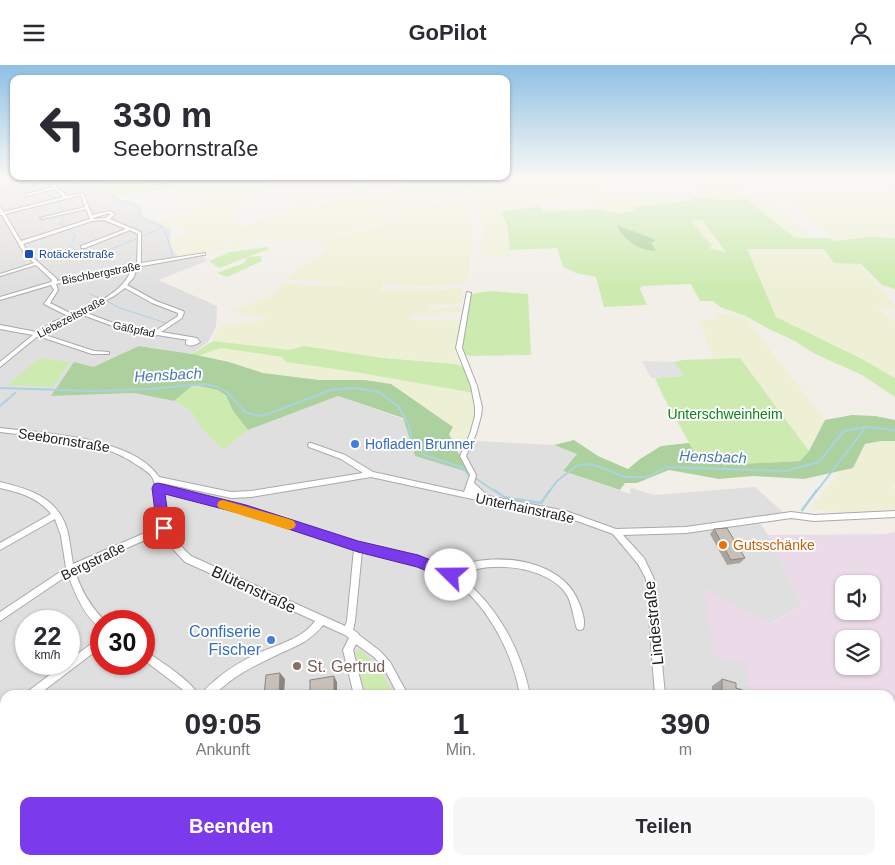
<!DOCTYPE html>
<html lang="de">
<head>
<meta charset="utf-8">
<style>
	:root { --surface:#fff; --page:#f7f7f7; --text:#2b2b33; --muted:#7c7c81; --accent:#7c3aed }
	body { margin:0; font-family:Arial,sans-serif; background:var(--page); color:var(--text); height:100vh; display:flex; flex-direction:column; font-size:19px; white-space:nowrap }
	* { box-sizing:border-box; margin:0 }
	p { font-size:16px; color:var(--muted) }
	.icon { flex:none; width:28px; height:28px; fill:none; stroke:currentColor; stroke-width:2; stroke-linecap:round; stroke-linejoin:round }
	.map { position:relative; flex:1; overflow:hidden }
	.panel { position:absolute; left:0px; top:625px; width:895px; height:175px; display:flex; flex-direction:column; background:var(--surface); border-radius:15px 15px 0 0; box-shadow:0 1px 4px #0004 }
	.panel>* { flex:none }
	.guide { position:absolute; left:10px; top:10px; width:500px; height:105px; border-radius:10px; box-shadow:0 1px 4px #0004; background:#fff; color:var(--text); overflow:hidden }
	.controls { position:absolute; left:835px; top:510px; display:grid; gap:10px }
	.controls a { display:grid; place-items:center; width:45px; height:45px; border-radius:10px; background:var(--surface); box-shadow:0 1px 4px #0004; font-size:25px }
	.speed { position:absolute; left:15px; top:545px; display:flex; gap:10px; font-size:25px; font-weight:700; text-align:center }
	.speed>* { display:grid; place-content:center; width:65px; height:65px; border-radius:50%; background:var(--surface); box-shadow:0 1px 4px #0004; line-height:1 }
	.speed small { font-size:12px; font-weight:400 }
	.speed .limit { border:8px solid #d22; background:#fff; color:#111 }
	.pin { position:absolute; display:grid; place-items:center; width:42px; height:42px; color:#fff; margin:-21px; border-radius:10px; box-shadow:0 2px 8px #0006 }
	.me { position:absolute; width:55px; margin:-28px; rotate:292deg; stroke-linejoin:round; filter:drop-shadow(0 0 4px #0008) }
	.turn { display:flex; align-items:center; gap:18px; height:105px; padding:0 20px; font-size:22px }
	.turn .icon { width:65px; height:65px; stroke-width:2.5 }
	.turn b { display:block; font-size:35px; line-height:42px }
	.eta { display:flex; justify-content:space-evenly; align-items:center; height:85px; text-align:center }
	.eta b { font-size:30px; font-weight:700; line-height:35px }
	.action { display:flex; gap:10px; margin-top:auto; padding:10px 20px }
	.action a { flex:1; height:58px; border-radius:10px; background:var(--accent); color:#fff; font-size:20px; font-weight:700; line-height:58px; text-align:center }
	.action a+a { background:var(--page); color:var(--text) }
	header { display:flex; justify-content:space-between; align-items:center; height:65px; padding:0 20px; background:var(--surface); font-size:22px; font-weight:700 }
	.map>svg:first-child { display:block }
	.residential { fill:#e0dfdf; fill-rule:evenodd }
	.industrial { fill:#ebdbe8; fill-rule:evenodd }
	.education { fill:#ffffe5 }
	.farmland { fill:#eef0d5 }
	.grass { fill:#cdebb0; fill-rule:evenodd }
	.forest { fill:#add19e }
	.parking { fill:#e2e2e2 }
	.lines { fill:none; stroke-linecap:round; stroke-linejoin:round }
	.stream-far2 { stroke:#aad3df; stroke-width:1 }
	.stream-far1 { stroke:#aad3df; stroke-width:2 }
	.stream { stroke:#aad3df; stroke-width:2.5 }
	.street-casing { stroke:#a9a9a9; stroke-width:2 }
	.street { fill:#fff; fill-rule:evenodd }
	.wall { fill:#aba49e }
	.shaded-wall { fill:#8b8681 }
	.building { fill:#c7bfb8; stroke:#8b8681 }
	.route { fill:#7c3aed; stroke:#51269a }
	.slow { fill:#f59e0b }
	.transit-dot { fill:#1a4fb4; stroke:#fff; stroke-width:2 }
	.shop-dot { fill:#3f7fe0; stroke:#fff; stroke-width:2 }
	.food-dot { fill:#e8710a; stroke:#fff; stroke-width:2 }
	.education-dot { fill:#8d6e63; stroke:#fff; stroke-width:2 }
	.labels { text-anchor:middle; stroke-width:4; stroke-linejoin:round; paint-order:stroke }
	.far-transit-label { font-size:11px; fill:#164399; stroke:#fff; text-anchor:start }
	.far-street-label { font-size:11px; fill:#222; stroke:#fff }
	.park-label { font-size:14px; fill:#0c8416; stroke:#fff }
	.street-label { font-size:14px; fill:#222; stroke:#fff }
	.shop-label { font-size:14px; fill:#366cbe; stroke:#fff; text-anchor:start }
	.food-label { font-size:14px; fill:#c56008; stroke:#fff; text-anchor:start }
	.water-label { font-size:15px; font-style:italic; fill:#4a7aab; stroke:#fff }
	.near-street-label { font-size:16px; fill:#222; stroke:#fff }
	.near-shop-label { font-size:16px; fill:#366cbe; stroke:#fff; text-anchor:end }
	.near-education-label { font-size:16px; fill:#785e54; stroke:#fff; text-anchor:start }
</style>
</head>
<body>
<header><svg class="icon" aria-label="menu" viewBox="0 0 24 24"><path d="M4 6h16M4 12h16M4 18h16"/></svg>GoPilot<svg class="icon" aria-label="person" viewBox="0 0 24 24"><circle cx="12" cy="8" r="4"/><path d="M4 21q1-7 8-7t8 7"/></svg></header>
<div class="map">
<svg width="895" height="800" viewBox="0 0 895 800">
	<rect width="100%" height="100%" fill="#f2efe9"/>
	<path class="residential" d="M0 112H102L105 124 113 127 119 135 134 136 142 144V151L171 163 170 178 178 192 202 189 207 196 158 215 217 241 216 262 208 277 192 289 139 281 93 302 51 331 134 328 174 336 190 345 203 365 223 385 248 365 338 331 403 354 415 391 467 406 459 388 476 376 554 380 577 389 563 406 630 429 631 423 654 430 755 422 784 448 756 452 768 470 802 541 769 559 704 524 746 598 750 630H5V795H890V719L895 722V800H0ZM26 556H69V599H26ZM101 556H144V599H101Z"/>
	<path class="industrial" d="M895 467V722L890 719V630H750L745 598 714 592 704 524 770 559 802 541 768 470 885 469ZM844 519H871V546H844ZM844 574H871V601H844Z"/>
	<path class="education" d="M414 795H552L553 800H413Z"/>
	<path class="farmland" d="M159 112H201L196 115 259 122 261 121 224 118 226 116 206 112H305L237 138 238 147 233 151 234 155 244 161 305 138 313 142 368 121 370 123 357 129 360 135 400 125 440 112H455L459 118 430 125 431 126 461 120 465 129 372 145 376 147 467 134 469 143 466 147 385 158 337 169 285 176 269 171 238 183 205 188 255 167 253 166 203 187 182 191 174 188 170 177 171 174 190 167 177 162 168 163 160 158 212 138 165 127 182 120 160 114 161 113Z
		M464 112H520L521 116 593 112 606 126 537 135 540 141 502 147 507 160 510 192 481 190 483 163 470 121Z
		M681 112H728L753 133 762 132 813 172 795 173 746 134 728 135 705 132Z
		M886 122H895V173L870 172 836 176 780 126 877 129 875 127H892Z
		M598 129 672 133 689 132 693 135 635 142 638 146 625 147 604 146 601 144 542 147 541 144 598 141 591 130Z
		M465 148 471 153V189L469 211 461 218 421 221 383 217 380 226H439L461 222 464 231 461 239 429 240 430 244 461 242V247L412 249 411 255 461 256 455 286 460 298 383 293 304 281 289 285 213 276 216 267 221 260H236L270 253 231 246 269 232 283 218 313 221 345 220 346 218 287 214 298 204 326 188V184L309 174 346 169 390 159Z
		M702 155 726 187 710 184 709 182 711 181 691 156Z
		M746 184H824L834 198 858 199 895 241V244L877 241 895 258V313L862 294 776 252Z
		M716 248 746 251 758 269 825 355 809 386 740 293 713 294 699 255H719Z
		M221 283 282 292 286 297 355 307 474 328V351L463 382 457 384 449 369 453 362 391 319 365 315H319L263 308 229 297 197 291Z
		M881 376H895V420H891L895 425V444L851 449 810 444 840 406 853 403 865 379Z"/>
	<path class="grass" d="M111 112 155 113 141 121V123L164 117 175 122 141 128 116 129 105 124 104 114Z
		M689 132 728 135 746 134 795 173H828L836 176 870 172 895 173V224L882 220 861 199 834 198 824 184H747L776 252 862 294 895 313V332L862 310 815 289 795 276 769 264 746 251 722 243 713 236H700L691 219 642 221 640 224 647 240 604 242 596 212 576 208 563 202 557 183 510 185 507 160 501 147 540 141 542 147 601 144C610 150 626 147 637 146L634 142 692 135ZM702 155 726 187 710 184 709 182 712 181 691 156ZM621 161 644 172 655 175 651 178 650 186 628 176 618 163Z
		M267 182 269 184 219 203 209 196 230 187Z
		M261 191 262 196 227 212 217 208 244 198 248 192Z
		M490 226 528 229 531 290 469 291 462 288 471 229Z
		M213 276 289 285 304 281 383 293 456 299 466 303 474 328 355 307 286 297 282 292 221 283 197 291 192 289Z
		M39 293 70 297 53 322 8 320Z
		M740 293 809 386 800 396 740 399 697 392 663 331 655 313 683 311 674 297 683 295Z
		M193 320 218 325 226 332 233 346 248 365 223 385 203 365 190 345 174 336Z
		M360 585 378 601 394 630H366L354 588Z"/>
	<path class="forest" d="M617 160 656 175 651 178 656 186C641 186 622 175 617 160Z
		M139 281 192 289 229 297 263 308 319 315H365L391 319 453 362 449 369 468 407 415 391 403 353 338 331 248 365 233 346 226 331 218 325 193 320 174 336 134 328 51 331 74 297 93 302Z
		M852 350 875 351 895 355V376H881L865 379 853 403 804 414 753 411 719 414 669 405 637 418H625L620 425 563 406 577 389 554 380 574 375 598 391 628 404 640 394 661 381 689 378 697 392 740 399 800 396 809 386 825 355Z"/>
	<path class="parking" d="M642 296 674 297 684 311 651 313Z"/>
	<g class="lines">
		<path class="stream-far2" d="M93 114 100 113 99 117C104 125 111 128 116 135L133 137
			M32 121 40 125
			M43 126 57 134
			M65 128 79 118 89 115
			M59 135 63 146
			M133 139 140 143 138 151 163 162 142 172
			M64 149 61 159 66 162
			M69 164 75 170 73 178
			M165 165 173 192
			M69 179 81 191
			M104 187 136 174
			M90 229 99 233
			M107 236 120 243 166 258"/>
		<path class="stream-far1" d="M0 323 94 326 150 324 204 319 218 322 227 327 246 348 262 351 331 325 355 323 379 327 398 341 408 358 412 375 424 390 461 402 470 411
			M0 341 15 328
			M475 413 496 427
			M549 427 557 416 576 401 585 399 598 401 624 412H648L666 402 786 406 819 397 844 366 866 362 895 365
			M816 427 866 362"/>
		<path class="stream" d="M494 425 504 432 541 438 550 425
			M802 445 817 425"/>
		<defs>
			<path id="street" d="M41 112H48L47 113 67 131 83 128 92 150 110 146 115 149 110 154 141 167V198L205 188V190H203L137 202 134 212 127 220 156 236 183 246 184 247 182 253 161 267 197 273 200 277C196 280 190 282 186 279V276L188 275 157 270 155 271 152 269 121 264 80 249 57 260 42 269 94 286 109 287V289H92L38 271 0 302V297L33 270 0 264V260L37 267 53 257 68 251 44 239 54 225 51 220 0 235V232L51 217 52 215 36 200 0 211V209L34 198 25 190 2 150H0V142L4 147 63 132 55 124 26 131V129L53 122 44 114 34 118 31 122H29L32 116ZM81 130 85 142 40 153 42 154 86 144 90 154 21 176 5 149ZM109 148 110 149 106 153 94 154 93 153ZM104 155 126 164 81 181V183H85L130 165 138 169 137 199 57 216V214L29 189 23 179 92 156ZM132 203C124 228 94 239 72 249L50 238 58 225 56 219ZM125 223 152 238 178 248V251L155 266 124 262 84 247 114 231Z
				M467 227 471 228 462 283 477 321 482 342 481 351 476 369 466 391 476 410 474 418 488 431 566 446 616 464 686 462 791 447 814 450 895 446V452L814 456 791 453 686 468 623 470 644 493 654 514 665 630H655L646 514 638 499 613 469 566 452 486 437 371 412 251 432 231 433 162 418V421L235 440 358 479 418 492 433 497 452 506C460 502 468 498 477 496 514 490 565 500 579 538 582 546 586 556 583 564L580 565 577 564C573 553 573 541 567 530 550 504 505 498 477 504 471 505 465 508 459 511 496 539 521 584 530 630H520C512 584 482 528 439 507 415 495 387 493 362 486L355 556 353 565 358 568 359 570 380 586 390 597 408 630H398L384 603 374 592 356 579 353 585 364 630H354L343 585 349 573 345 570 323 560C318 567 311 572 304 577 271 594 241 603 214 630H202C205 623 212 618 218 613 231 602 246 594 261 587 280 579 303 573 315 556L185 497 172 483 163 467 75 506C81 525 90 541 104 555L105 556H101V562C86 556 74 526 68 510L0 556V547L66 503 61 471 55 454 0 485V478L51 449C39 433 19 427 0 423V417C29 424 57 432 67 464 70 476 71 488 73 499L161 461C158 452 156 443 156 434 155 427 156 418 152 412 149 407 143 404 137 400 99 373 45 373 0 367V363C43 368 133 372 159 412L231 427 251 426 363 408 341 394 309 382 308 380 309 378H311L345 390 373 407 464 427 470 410 460 391 470 369 475 351V342L471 321 456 283ZM163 427 235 446 354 484 347 556 345 561 191 491C171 473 163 454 163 427Z
				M101 573V582L38 630H25L27 627 64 599H69V595L98 574Z
				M144 586 147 587C161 597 191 615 198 630H187L182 624 144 595Z
				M5 643V654L0 657V646Z
				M0 725 4 726 5 729V756L1 755 0 752Z
				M890 789 895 791V800L886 799 884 795H890Z
				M8 795H24L21 800H5Z
				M228 795H240L238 800H226Z
				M364 795H376V800H364Z
				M398 795H410V800H398Z
				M669 795H681L682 800H670Z
				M784 795H796L797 800H785Z"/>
		</defs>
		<use href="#street" class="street-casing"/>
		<use href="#street" class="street"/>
	</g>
	<path class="wall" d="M714 464 745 493 740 498 727 500 710 469Z
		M722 614 736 623 757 630H712V621Z"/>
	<path class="shaded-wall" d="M280 608 285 614 284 630H279Z
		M334 611 337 617V630H334Z"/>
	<path class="building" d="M727 463 745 493 731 495 714 464Z
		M280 608 279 630H264L266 610Z
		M334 611V630H310V615Z
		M722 614 736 618V623L757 630H722Z"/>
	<linearGradient id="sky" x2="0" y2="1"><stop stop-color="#8fc0e4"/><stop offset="0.5" stop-color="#f9f8f5"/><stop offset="1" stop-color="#f9f8f5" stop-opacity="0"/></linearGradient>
	<rect width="895" height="224" fill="url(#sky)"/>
	<path class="route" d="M158 418 246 440 358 476 418 490 456 505 458 510 456 514 451 516 417 502 358 487 246 450 165 429 170 463 168 467 164 469 159 467 157 463 152 423 154 419Z"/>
	<path class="slow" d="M223 435 289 454 294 456 296 460 294 463 289 465 219 443 217 440 219 436Z"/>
	<rect class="transit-dot" x="24" y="184" width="10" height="10" rx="2.5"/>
	<g class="shop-dot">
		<circle cx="355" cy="379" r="5"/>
		<circle cx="271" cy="575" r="5"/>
	</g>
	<circle class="food-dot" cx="723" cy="480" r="5"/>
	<circle class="education-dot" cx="297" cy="601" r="5"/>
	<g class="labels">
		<g class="far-transit-label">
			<text x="39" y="193">Rotäckerstraße</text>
		</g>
		<g class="far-street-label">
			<text transform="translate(101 208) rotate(-11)" y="4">Bischbergstraße</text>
			<text transform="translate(71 252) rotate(-28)" y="4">Liebezeitstraße</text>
			<text transform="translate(134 264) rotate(12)" y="4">Gäßpfad</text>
		</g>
		<g class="park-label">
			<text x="725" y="354">Unterschweinheim</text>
		</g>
		<g class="street-label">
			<text transform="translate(64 375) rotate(9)" y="5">Seebornstraße</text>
			<text transform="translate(525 443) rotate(12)" y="5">Unterhainstraße</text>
			<text transform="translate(93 496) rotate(-26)" y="5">Bergstraße</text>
		</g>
		<g class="shop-label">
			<text x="365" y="384">Hofladen Brunner</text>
		</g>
		<g class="food-label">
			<text x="733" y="485">Gutsschänke</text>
		</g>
		<g class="water-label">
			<text transform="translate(168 310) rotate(-3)" y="5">Hensbach</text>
			<text transform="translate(713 392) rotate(2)" y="5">Hensbach</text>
		</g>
		<g class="near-street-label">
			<text transform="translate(254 524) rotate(25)" y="6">Blütenstraße</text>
			<text transform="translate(653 558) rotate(-96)" y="6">Lindestraße</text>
		</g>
		<g class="near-shop-label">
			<text x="261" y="572">Confiserie<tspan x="261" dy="18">Fischer</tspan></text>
		</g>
		<g class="near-education-label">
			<text x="307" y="607">St. Gertrud</text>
		</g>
	</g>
</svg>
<div class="controls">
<a><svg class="icon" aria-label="sound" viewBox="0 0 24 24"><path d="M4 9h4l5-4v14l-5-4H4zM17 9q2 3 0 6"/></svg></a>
<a><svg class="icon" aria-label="layers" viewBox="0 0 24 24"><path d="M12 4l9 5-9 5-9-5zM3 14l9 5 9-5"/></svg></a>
</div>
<div class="speed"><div>22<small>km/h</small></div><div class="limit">30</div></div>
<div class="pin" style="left:164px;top:463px;background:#d93025"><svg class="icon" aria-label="arrive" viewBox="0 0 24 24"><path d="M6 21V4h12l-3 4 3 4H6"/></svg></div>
<svg class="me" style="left:451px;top:510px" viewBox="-20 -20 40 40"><circle r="19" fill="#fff"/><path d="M0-13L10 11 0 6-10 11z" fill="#7c3aed"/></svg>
<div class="guide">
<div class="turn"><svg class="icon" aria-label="left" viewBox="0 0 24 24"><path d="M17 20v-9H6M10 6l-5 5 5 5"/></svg><div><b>330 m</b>Seebornstraße</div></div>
</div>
<section class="panel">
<div class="eta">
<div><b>09:05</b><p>Ankunft</p></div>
<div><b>1</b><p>Min.</p></div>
<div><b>390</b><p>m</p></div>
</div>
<div class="action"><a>Beenden</a><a>Teilen</a></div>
</section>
</div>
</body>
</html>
